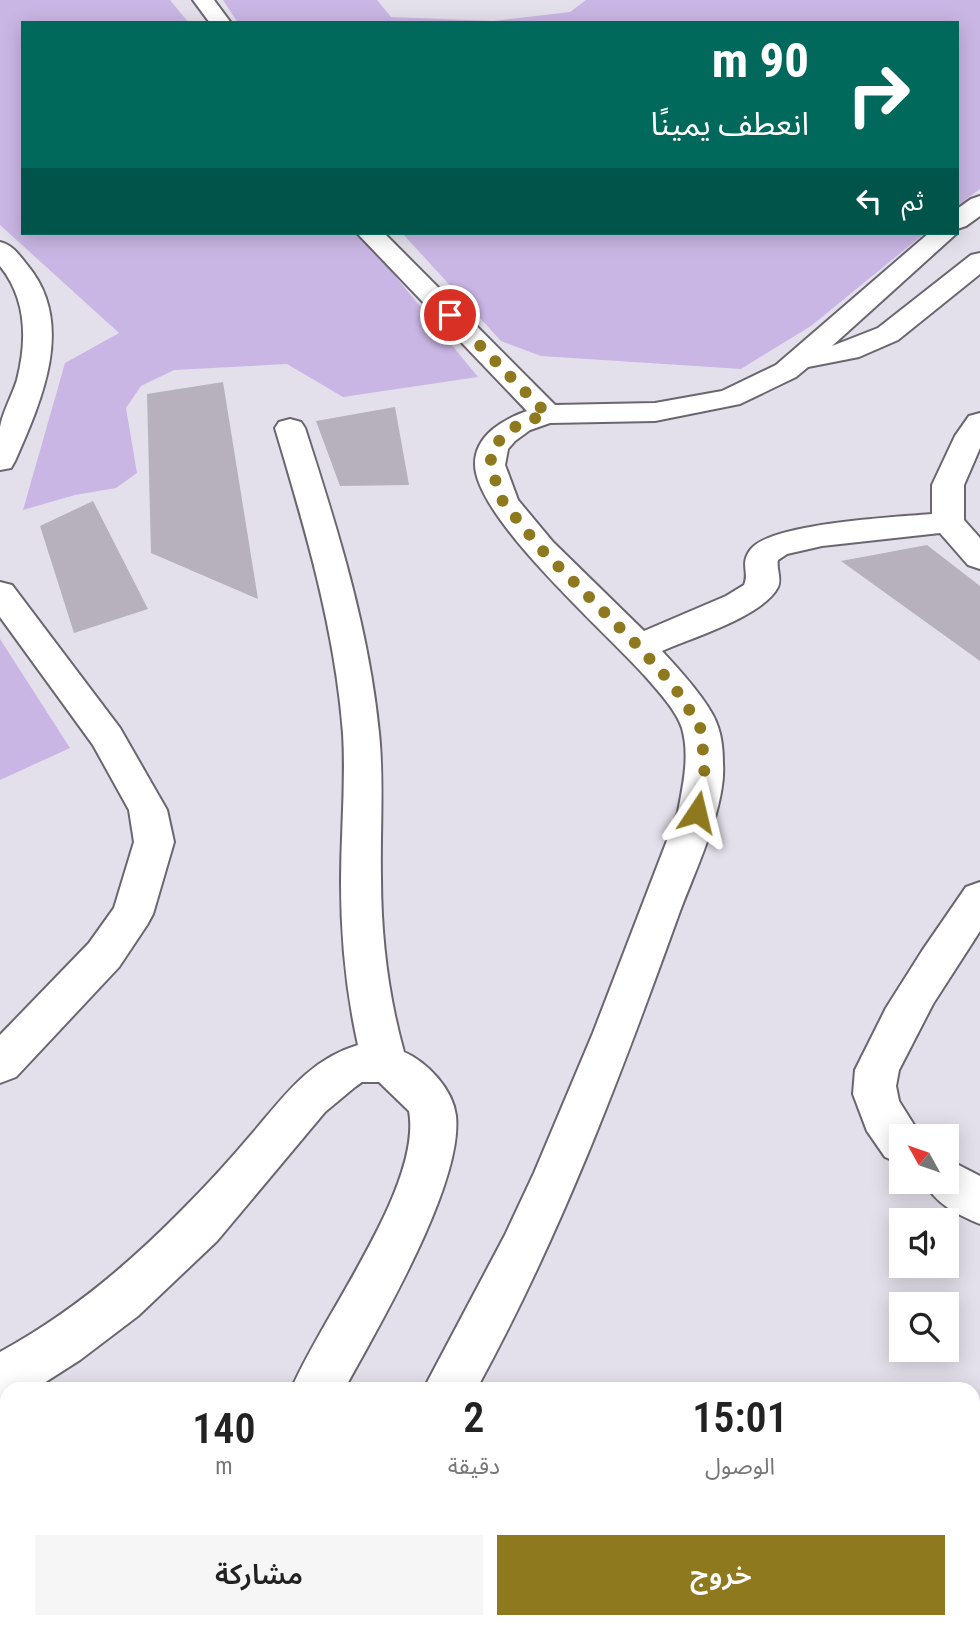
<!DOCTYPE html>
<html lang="ar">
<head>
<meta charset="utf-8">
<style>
	:root { --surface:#fff; --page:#f6f6f6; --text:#222; --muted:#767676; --accent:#8f791f }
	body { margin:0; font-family:"Roboto Condensed","Noto Sans Arabic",sans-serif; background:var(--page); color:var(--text); direction:rtl; height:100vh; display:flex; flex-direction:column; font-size:26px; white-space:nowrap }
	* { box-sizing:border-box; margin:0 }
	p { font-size:23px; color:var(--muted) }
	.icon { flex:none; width:38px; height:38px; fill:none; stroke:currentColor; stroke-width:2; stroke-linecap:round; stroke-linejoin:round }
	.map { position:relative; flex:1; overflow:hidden; direction:ltr }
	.details { position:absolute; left:0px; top:1382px; width:980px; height:247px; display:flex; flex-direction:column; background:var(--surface); border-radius:21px 21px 0 0; box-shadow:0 4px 18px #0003; direction:rtl }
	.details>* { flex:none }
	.banner { position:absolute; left:21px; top:21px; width:938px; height:214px; border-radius:0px; box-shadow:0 4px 18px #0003; direction:rtl; background:#00695c; color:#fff; overflow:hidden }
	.needle { width:46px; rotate:310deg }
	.tools { position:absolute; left:889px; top:1124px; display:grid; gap:14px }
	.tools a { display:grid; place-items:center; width:70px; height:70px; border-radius:0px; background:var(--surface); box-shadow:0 4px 18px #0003; font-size:35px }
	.pin { position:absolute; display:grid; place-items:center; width:60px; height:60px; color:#fff; margin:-30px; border:4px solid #fff; border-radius:50%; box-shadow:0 2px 7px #0007 }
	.me { position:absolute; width:77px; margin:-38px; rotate:10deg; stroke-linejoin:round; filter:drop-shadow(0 0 5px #0008) }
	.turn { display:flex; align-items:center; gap:24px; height:147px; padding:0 35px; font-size:32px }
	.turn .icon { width:91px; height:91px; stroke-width:2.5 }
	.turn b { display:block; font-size:49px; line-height:60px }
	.then { display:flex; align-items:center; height:66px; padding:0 35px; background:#0003; gap:14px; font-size:26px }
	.eta { display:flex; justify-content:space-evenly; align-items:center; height:119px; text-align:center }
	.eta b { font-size:42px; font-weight:600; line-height:49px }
	.cta { display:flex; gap:14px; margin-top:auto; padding:14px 35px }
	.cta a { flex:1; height:80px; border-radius:0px; background:var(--accent); color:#fff; font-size:28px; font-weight:600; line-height:80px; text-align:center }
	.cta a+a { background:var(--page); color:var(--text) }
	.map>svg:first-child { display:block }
	.green { fill:#cab6e4 }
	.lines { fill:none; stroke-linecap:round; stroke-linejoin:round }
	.stream { fill:#937bb1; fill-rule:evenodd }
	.building { fill:#b6b1bc }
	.minor-casing { stroke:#6a666f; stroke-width:4 }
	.minor { fill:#fff; fill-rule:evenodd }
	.route { stroke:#8f791f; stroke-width:12; stroke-dasharray:0 21.6 }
</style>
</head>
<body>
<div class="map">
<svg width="980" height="1629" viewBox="0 0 980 1629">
	<rect width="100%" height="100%" fill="#e4e0eb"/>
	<path class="green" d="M0 0H170L189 23H23V233H360L478 377 343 397 287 364 174 370 141 386 126 408 137 473 116 488 75 495 23 510 65 363 119 333 0 225Z
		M223 0H377L391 17 494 21 570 12 586 0H980V189L957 206V23H238Z
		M402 233H925L811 326 741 369 541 356 501 341Z
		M0 639 70 748 0 780Z"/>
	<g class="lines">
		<path class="stream" d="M980 1523V1546L973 1549V1526Z
			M864 1622H888L885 1629H861Z"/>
	</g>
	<path class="building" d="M223 382 258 599 151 553 147 394Z
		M395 407 409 485 340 486 316 421Z
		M93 501 148 609 74 633 40 526Z
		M927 545 980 586V661L841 561Z"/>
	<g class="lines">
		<defs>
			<path id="minor" d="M193 0H214L231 23H210Z
				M980 196V216L966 226 957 229V209L971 199Z
				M357 233H384L555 405 655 403 722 391 776 365 929 233H957L832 346 878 328 971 255 980 253V274L898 340 859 357 808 367 796 377 740 404 655 421 550 423 530 430 515 441 508 449 505 465 518 500 553 542 644 631 726 596 744 585C750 572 739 564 751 549 772 523 897 517 932 514V485L955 436 969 416 980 413V448L964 485V520L980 538V569L968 565 940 533 822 546 787 554 778 560C776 569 782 578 778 587 764 616 691 638 662 651 678 668 712 705 718 727 722 738 723 753 723 764 726 806 695 871 680 911 621 1075 560 1237 476 1390H423L505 1235 534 1173 593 1033 678 812C683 785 690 756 682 728 676 710 658 691 645 676 607 633 475 518 475 464 475 435 504 419 527 411Z
				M0 242C13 245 20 256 28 266 76 324 41 402 15 461L11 468 0 470C0 456 0 440 0 427 3 411 12 396 17 380 27 341 27 299 0 266Z
				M290 419 301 422 305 428C337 527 369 629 379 733 384 781 380 829 381 877 381 936 388 995 404 1052 427 1062 453 1089 456 1116 463 1185 378 1327 344 1390H291C320 1319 423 1186 409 1111L379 1082H362L355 1087 325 1112 217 1241 138 1316 80 1360 33 1390H7V1403L0 1405V1352C68 1315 127 1266 181 1211 205 1187 228 1162 250 1136 283 1098 308 1060 358 1045 346 991 341 937 341 882 341 832 346 783 343 733 335 629 305 528 275 428L279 422Z
				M0 582 12 585 120 728 167 810 174 842 153 914 147 925 119 967 16 1077 0 1083V1035L89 943 114 908 134 842 129 810 93 745 0 617Z
				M980 882V931L933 1004 899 1070 896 1086 899 1101 921 1136H901V1164L885 1157 867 1131 853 1094 855 1070 886 1008 922 951 966 887Z
				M947 1159 980 1176V1224C958 1215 934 1203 924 1181H947Z
				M161 1622H218L215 1629H158Z
				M240 1622H300L297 1629H237Z"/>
		</defs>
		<use href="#minor" class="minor-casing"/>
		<use href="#minor" class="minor"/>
	</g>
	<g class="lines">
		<path class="route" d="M450 315 547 414 519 424 504 435 493 448 490 465 503 502 541 549 639 647 673 685 700 726 705 767 697 812"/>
	</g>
</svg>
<div class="tools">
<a><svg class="needle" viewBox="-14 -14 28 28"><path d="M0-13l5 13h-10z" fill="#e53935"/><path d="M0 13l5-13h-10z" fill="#767676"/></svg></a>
<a><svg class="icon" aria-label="sound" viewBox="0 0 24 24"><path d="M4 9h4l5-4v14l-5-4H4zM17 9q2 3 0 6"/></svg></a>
<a><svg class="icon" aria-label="search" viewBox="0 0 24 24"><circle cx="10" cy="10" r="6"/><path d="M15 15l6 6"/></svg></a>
</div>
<div class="pin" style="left:450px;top:315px;background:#d93025"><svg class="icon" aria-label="arrive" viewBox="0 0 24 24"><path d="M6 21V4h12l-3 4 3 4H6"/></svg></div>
<svg class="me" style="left:697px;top:812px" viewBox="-20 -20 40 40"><path d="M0-17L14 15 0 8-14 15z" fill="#8f791f" stroke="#fff" stroke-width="4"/></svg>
<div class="banner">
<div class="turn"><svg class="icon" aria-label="right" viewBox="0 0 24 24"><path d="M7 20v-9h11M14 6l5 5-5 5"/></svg><div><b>90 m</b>انعطف يمينًا</div></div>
<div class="then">ثم<svg class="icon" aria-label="left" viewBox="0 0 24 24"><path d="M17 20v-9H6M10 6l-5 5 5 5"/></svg></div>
</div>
<section class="details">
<div class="eta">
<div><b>15:01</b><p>الوصول</p></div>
<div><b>2</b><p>دقيقة</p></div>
<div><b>140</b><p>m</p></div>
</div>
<div class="cta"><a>خروج</a><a>مشاركة</a></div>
</section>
</div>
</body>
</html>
